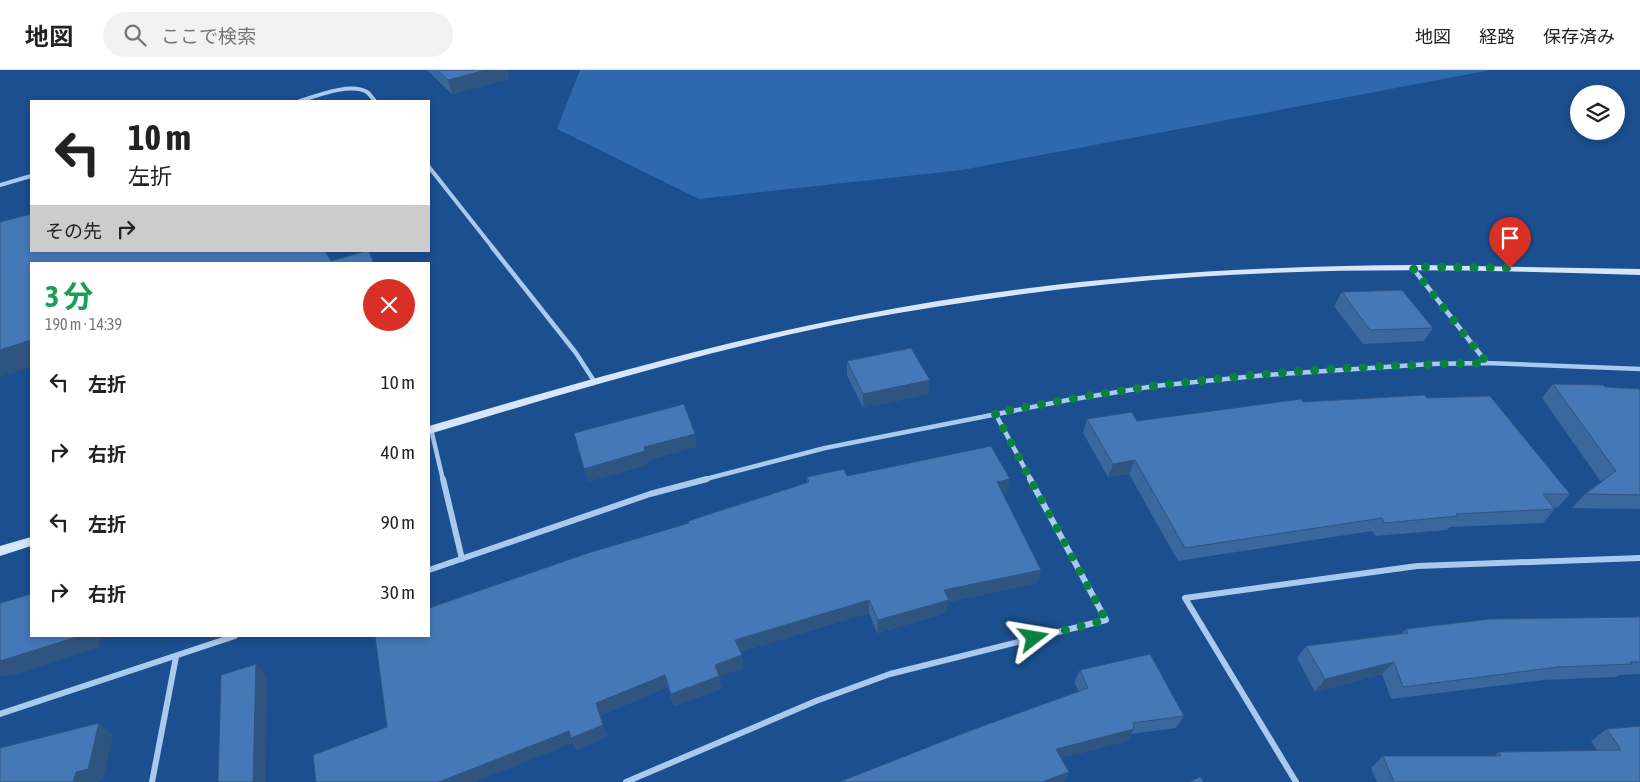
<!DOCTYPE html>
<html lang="ja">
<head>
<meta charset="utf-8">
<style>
	:root { --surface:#fff; --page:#f2f2f2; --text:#222; --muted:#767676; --line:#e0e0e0 }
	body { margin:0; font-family:"Asap Condensed","Noto Sans JP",sans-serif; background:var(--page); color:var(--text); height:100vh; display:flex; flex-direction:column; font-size:19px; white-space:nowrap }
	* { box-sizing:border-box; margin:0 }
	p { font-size:16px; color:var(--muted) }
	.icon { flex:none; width:28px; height:28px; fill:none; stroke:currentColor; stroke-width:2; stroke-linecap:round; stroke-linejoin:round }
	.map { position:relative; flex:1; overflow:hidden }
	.side { position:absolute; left:30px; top:192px; width:400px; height:375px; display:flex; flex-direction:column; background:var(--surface); border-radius:0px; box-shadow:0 2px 8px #0003 }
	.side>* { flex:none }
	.guide { position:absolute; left:30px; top:30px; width:400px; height:152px; border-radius:0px; box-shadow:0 2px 8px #0003; background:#fff; color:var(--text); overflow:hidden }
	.fabs { position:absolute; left:1570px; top:15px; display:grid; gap:10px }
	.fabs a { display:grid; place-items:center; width:55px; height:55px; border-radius:50%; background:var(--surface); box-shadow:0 2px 8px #0003; font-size:25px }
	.pin { position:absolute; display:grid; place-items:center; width:42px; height:42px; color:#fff; margin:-51px -21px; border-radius:50% 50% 50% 0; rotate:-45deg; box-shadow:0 0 5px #0007 }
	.pin .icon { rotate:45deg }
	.me { position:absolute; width:55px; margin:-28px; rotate:76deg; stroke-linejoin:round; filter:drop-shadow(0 0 4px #0008) }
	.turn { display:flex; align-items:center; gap:18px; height:105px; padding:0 15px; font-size:22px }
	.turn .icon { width:65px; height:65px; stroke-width:2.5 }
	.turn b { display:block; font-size:35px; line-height:42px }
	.then { display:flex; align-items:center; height:48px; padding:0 15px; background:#0003; gap:10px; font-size:19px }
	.round { display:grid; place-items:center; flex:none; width:52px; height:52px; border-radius:26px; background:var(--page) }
	.head { display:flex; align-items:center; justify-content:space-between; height:85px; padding:0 15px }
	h1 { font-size:30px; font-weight:700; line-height:38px; color:#1e9e55 }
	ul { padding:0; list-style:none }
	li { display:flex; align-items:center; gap:15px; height:70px; padding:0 15px }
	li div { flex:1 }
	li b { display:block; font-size:19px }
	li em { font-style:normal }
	header { display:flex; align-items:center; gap:30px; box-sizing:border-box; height:70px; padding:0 25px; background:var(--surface); border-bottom:1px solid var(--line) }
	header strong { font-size:24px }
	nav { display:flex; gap:28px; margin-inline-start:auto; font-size:18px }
	.search { width:350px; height:45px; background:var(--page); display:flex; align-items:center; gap:12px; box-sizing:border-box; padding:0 18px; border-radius:28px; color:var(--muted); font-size:19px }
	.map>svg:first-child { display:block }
	.green { fill:#2e69ad }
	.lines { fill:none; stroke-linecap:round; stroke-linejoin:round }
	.street-far2 { stroke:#a9c9ee; stroke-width:4 }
	.street-far1 { stroke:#a9c9ee; stroke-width:4.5 }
	.street { stroke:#a9c9ee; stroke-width:6 }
	.secondary { fill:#d6e6fa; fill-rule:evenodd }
	.wall { fill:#3a679d }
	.shaded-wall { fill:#305480 }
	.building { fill:#4478b7; stroke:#305480 }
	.route { stroke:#0b8043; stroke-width:9; stroke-dasharray:0 16.2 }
</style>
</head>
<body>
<header>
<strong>地図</strong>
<div class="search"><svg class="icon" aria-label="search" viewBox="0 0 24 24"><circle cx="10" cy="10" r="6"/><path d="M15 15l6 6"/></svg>ここで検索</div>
<nav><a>地図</a><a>経路</a><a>保存済み</a></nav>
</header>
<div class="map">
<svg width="1640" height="712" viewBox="0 0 1640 712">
	<rect width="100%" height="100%" fill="#1b4f8f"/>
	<path class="green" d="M580 0H1491L962 100 699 129 557 59Z"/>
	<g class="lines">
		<path class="street-far2" d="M300 31C316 26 351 12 367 22 370 24 372 28 375 31
			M429 97 493 178
			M0 115 31 106"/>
		<path class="street-far1" d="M492 177 576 283 594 311
			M1412 197 1487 293
			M995 343 1031 410
			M431 359 443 410
			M702 410 825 378 1068 330 1155 316 1266 305 1430 294 1487 293 1640 299"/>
		<path class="street" d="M443 409 462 489
			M429 500 650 424 707 409
			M0 644 235 566
			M152 712 176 587
			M626 712 816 631 890 604 1106 550 1030 409
			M1296 712 1185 528 1417 496 1640 488"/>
		<path class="secondary" d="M1418 195 1640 199V205C1492 200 1343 197 1195 207 1083 214 970 230 859 250 755 270 654 298 553 327 512 339 470 352 429 364V356C570 315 710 274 855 246 1040 209 1229 196 1418 195Z
			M31 467V476L0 486V476Z"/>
	</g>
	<path class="wall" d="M427 0H507L509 9 452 24Z
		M1342 222 1433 258 1424 271 1363 274 1334 236Z
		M847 291 928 324 863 338 847 305Z
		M1553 314 1640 319V439L1572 438 1585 424 1601 412 1542 328Z
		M1427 328 1570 424 1557 438 1554 437 1555 439 1543 453 1450 457 1447 460 1376 466 1372 461 1178 491 1129 404 1108 407 1083 363 1087 349 1137 351 1303 332Z
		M847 406 1007 423 1003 424 1037 513 948 532 946 543 877 563 869 543 740 582 742 585 743 598 719 606 721 619 674 636 668 617 601 645 607 667 576 680 573 673 387 657 688 453V451L807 413V407Z
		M1640 547V604L1619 605 1616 607 1544 610 1391 629 1382 604 1315 622 1297 588 1306 576 1402 563 1406 559Z
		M1080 600 1184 646 1176 658 1131 664 1127 671 1061 688 1069 702 1064 712H839L1079 621 1074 613Z
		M1640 656V712H1377L1371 698 1383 686H1494L1499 682 1597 680 1591 671 1607 659Z"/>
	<path class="shaded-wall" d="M486 0H507L509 9 452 24 448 10Z
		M31 270V297L0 307V280Z
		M930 310 928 324 863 338V324Z
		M695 364 697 377 647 391 648 395 588 412 584 399 644 377Z
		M1135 390 1129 404 1108 407 1113 394Z
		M1010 409 1007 423 994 426 997 412Z
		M1041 500 1037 513 948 532 946 543 877 563 878 550 944 520Z
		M869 530V543L737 583 735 570Z
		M80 566H101L99 577 10 606 9 605 0 607V591Z
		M742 585 743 598 719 606 721 619 674 636 671 624 715 595Z
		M1394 592 1382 604 1315 622 1325 609Z
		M256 594 267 606 266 712H253Z
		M665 605 668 617 601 645 607 667 576 680 573 673 476 712H439L569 661 596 633Z
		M99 653 113 665 103 710 97 712H73L76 702Z
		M1134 659 1127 671 1051 691 1056 679Z
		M1069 702 1064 712H1042Z"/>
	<path class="building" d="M437 0H486L448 10Z
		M31 144V181H325L331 191 366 181H369L374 194H31V270L0 280V152Z
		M1402 220 1433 258 1370 260 1342 222Z
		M911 278 930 310 863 324 847 291Z
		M1553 314 1603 315 1605 317 1640 319V425L1585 424 1616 401Z
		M1425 325 1427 328 1490 326 1570 424H1543L1555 439 1456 444 1458 446 1385 453 1382 448 1185 478 1135 390 1113 394 1087 349 1132 342 1137 351 1301 329 1303 332Z
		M684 334 695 364 644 377 645 381 584 399 574 363Z
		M991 376 1010 409 997 412 1041 500 944 520 949 530 878 550 869 530 735 570 742 585 715 595 719 606 671 624 665 605 596 633 603 655 571 668 569 661 439 712H316L313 685 387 657 375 566H429V538L588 483 689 453 688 451 809 412 807 407 844 399 847 406Z
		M31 524V566H80L0 591V533Z
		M1640 547V592H1630L1632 594 1558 597 1403 617 1394 592 1325 609 1306 576 1408 563 1406 559 1490 549Z
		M1150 584 1184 646 1133 653 1134 659 1056 679 1069 702 1042 712H839L969 661 1088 618 1080 600Z
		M256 594 253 712H218L221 605Z
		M99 653 88 699 76 702 73 712H0V678Z
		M1640 656V712H1394L1383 686H1501L1499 682 1621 680 1607 659Z
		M1200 707 1204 712H1189Z"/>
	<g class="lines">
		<path class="route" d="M1034 568 1106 550 995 343C1048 333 1101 323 1155 316 1265 302 1376 295 1487 293L1412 197 1510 198"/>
	</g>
</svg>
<div class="fabs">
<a><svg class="icon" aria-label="layers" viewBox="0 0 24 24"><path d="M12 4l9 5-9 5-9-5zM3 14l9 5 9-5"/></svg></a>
</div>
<div class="pin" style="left:1510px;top:198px;background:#d93025"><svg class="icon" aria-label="arrive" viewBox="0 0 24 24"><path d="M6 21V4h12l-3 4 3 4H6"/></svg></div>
<svg class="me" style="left:1034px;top:568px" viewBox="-20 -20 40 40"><path d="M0-17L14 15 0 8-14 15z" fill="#0b8043" stroke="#fff" stroke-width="4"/></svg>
<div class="guide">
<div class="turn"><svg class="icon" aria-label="left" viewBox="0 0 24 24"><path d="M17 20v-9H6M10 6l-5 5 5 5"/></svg><div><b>10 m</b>左折</div></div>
<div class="then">その先<svg class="icon" aria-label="right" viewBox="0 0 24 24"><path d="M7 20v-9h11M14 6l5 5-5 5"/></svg></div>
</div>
<section class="side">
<div class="head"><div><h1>3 分</h1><p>190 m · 14:39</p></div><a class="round" style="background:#d93025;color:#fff"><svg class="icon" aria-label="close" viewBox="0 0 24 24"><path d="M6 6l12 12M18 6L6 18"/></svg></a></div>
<ul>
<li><svg class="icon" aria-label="left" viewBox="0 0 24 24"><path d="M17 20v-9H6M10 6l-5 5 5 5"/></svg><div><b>左折</b></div><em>10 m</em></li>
<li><svg class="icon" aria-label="right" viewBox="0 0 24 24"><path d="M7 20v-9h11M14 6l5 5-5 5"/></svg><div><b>右折</b></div><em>40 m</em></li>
<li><svg class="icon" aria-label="left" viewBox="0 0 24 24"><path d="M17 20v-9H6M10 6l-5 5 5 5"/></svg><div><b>左折</b></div><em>90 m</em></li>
<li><svg class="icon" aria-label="right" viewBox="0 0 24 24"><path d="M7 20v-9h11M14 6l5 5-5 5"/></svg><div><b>右折</b></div><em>30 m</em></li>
</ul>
</section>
</div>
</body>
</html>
